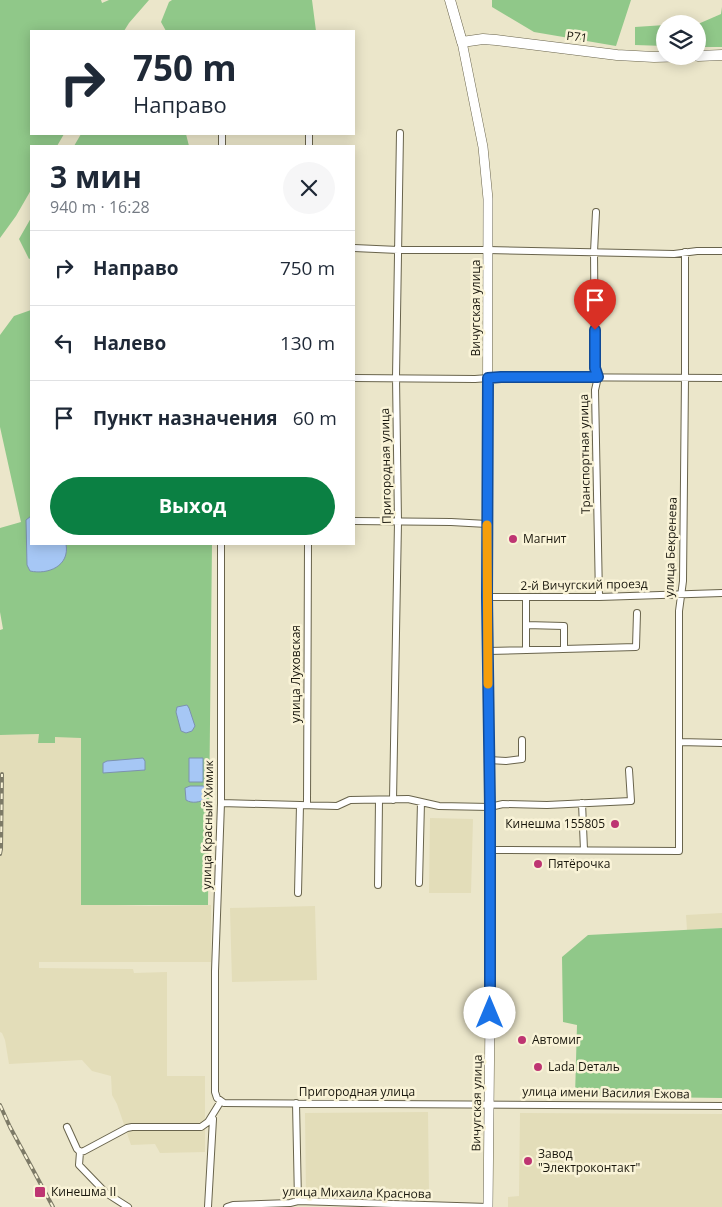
<!DOCTYPE html>
<html lang="ru">
<head>
<meta charset="utf-8">
<style>
	:root { --surface:#fff; --page:#f6f6f7; --text:#1f2937; --muted:#747a83; --line:#e0e1e3; --accent:#0b8043 }
	body { margin:0; font-family:"Open Sans",sans-serif; background:var(--page); color:var(--text); height:100vh; display:flex; flex-direction:column; font-size:19px; white-space:nowrap }
	* { box-sizing:border-box; margin:0 }
	p { font-size:16px; color:var(--muted) }
	.icon { flex:none; width:28px; height:28px; fill:none; stroke:currentColor; stroke-width:2; stroke-linecap:round; stroke-linejoin:round }
	.map { position:relative; flex:1; overflow:hidden }
	.side { position:absolute; left:30px; top:145px; width:325px; height:400px; display:flex; flex-direction:column; background:var(--surface); border-radius:0px; box-shadow:0 2px 12px #0003 }
	.side>* { flex:none }
	.guide { position:absolute; left:30px; top:30px; width:325px; height:105px; border-radius:0px; box-shadow:0 2px 12px #0003; background:#fff; color:var(--text); overflow:hidden }
	.fabs { position:absolute; left:656px; top:15px; display:grid; gap:10px }
	.fabs a { display:grid; place-items:center; width:50px; height:50px; border-radius:50%; background:var(--surface); box-shadow:0 2px 12px #0003; font-size:25px }
	.pin { position:absolute; display:grid; place-items:center; width:42px; height:42px; color:#fff; margin:-51px -21px; border-radius:50% 50% 50% 0; rotate:-45deg; box-shadow:0 0 5px #0007 }
	.pin .icon { rotate:45deg }
	.me { position:absolute; width:55px; margin:-28px; rotate:0deg; stroke-linejoin:round; filter:drop-shadow(0 0 4px #0008) }
	.turn { display:flex; align-items:center; gap:18px; height:105px; padding:0 20px; font-size:22px }
	.turn .icon { width:65px; height:65px; stroke-width:2.5 }
	.turn b { display:block; font-size:35px; line-height:42px }
	.round { display:grid; place-items:center; flex:none; width:52px; height:52px; border-radius:26px; background:var(--page) }
	.head { display:flex; align-items:center; justify-content:space-between; height:85px; padding:0 20px }
	h1 { font-size:30px; font-weight:700; line-height:38px }
	.button { display:flex; gap:10px; margin-top:auto; padding:10px 20px }
	.button a { flex:1; height:58px; border-radius:30px; background:var(--accent); color:#fff; font-size:20px; font-weight:700; line-height:58px; text-align:center }
	ul { padding:0; list-style:none }
	li { display:flex; align-items:center; gap:15px; height:75px; padding:0 20px; border-top:1px solid var(--line) }
	li div { flex:1 }
	li b { display:block; font-size:19px }
	li em { font-style:normal }
	.map>svg:first-child { display:block }
	.built { fill:#e3ddb9 }
	.green { fill:#90c889 }
	.water { fill:#a6c7f5; stroke:#7c92af }
	.lines { fill:none; stroke-linecap:round; stroke-linejoin:round }
	.street-casing { stroke:#69644c; stroke-width:8 }
	.secondary-casing { stroke:#69644c; stroke-width:10 }
	.primary-casing { stroke:#69644c; stroke-width:11 }
	.street { stroke:#fff; stroke-width:6 }
	.secondary { stroke:#fff; stroke-width:9 }
	.primary { stroke:#fff; stroke-width:10 }
	.rail-casing { stroke:#7d7a67; stroke-width:4 }
	.rail { stroke:#f9f3d7; stroke-width:2; stroke-dasharray:5.5; stroke-linecap:butt }
	.route-casing { stroke:#114b97; stroke-width:12 }
	.route { stroke:#1a73e8; stroke-width:9 }
	.slow { stroke:#f59e0b; stroke-width:9 }
	.poi-dot { fill:#be3572; stroke:#f9f3d7; stroke-width:2 }
	.labels { text-anchor:middle; stroke-width:5; stroke-linejoin:round; paint-order:stroke }
	.street-label { font-size:12px; fill:#19170d; stroke:#f9f3d7 }
	.poi-label { font-size:12px; fill:#19170d; stroke:#f9f3d7; text-anchor:start }
</style>
</head>
<body>
<div class="map">
<svg width="722" height="1207" viewBox="0 0 722 1207">
	<rect width="100%" height="100%" fill="#ebe6ca"/>
	<path class="built" d="M39 734V743L55 737H81V904L149 906 211 905V962H39V968L133 969 134 973 167 972V1076H205V1152L160 1153 155 1144 131 1145 117 1104 112 1095 111 1076 92 1071 82 1060 9 1064 5 1040 2 1033 0 1032V735Z
		M430 818 473 819 471 893H429Z
		M315 906 317 980 232 982 230 908Z
		M722 913V928L687 930 686 915Z
		M428 1112 429 1194 306 1196 305 1113Z
		M520 1113 722 1114V1207H508V1197L519 1196Z"/>
	<path class="green" d="M0 0H101L102 3 109 0H149L129 23 124 31H31V134H64L57 146H31V190L16 216 0 238Z
		M172 0H312L316 31H166L161 22 169 2Z
		M492 0H631L616 46 534 32 492 7Z
		M722 7V47H698V24L721 14Z
		M665 25V46L635 45V27Z
		M81 134H186L189 146H74Z
		M31 218V258L29 259 19 239Z
		M31 310V544H212L208 905H81V738L55 737V743H38L39 734 0 735V630L3 629 0 612V528L21 522 0 427V335L14 316Z
		M722 928V1098L575 1096 577 1025 563 1022 562 957 588 935Z"/>
	<path class="water" d="M31 516V544H66C70 566 48 575 30 571L27 565 26 520Z
		M187 705 189 708 195 726 192 731 186 733 181 731 176 712 177 707Z
		M143 758 145 761V770L103 773V763L107 761Z
		M189 758H203V782H189Z
		M190 786H205L207 788 206 799C200 802 192 804 186 800L185 788Z"/>
	<g class="lines">
		<defs>
			<path id="street" d="M222 134V146
				M309 134V146
				M596 212 594 252 595 368 598 377 595 390 599 597
				M354 248 398 250H488L674 254 697 251H722
				M354 378 475 379 501 377 722 378
				M354 521 451 522 487 524
				M221 544V803L215 971V1092L217 1098 224 1103 722 1106
				M487 597H599L722 593
				M526 597V650
				M526 625 564 626V649
				M488 651 636 647 637 613
				M679 742 722 743
				M489 760 506 761 522 759V740
				M393 800 398 522 396 377 400 133
				M221 803 337 806 350 800 408 799 439 806 490 807 503 804 547 805 631 801 629 770
				M582 803 584 850
				M307 805 308 544
				M490 850 679 851V611L683 581 685 378V252
				M419 883 421 802
				M378 885 379 800
				M298 893 300 805
				M296 1103 298 1201
				M67 1127 77 1149 80 1152 84 1151 127 1128 132 1127H201L208 1122 221 1101
				M80 1152 79 1165 106 1193 128 1207
				M208 1207 213 1119
				M227 1207 233 1205 290 1203 298 1201 488 1207"/>
			<path id="secondary" d="M462 42 483 147 488 199 487 597 490 807V1013L488 1207"/>
			<path id="primary" d="M450 0 462 42 483 39 496 40 617 55 654 57 690 56
				M698 56 722 55"/>
		</defs>
		<use href="#street" class="street-casing"/>
		<use href="#secondary" class="secondary-casing"/>
		<use href="#primary" class="primary-casing"/>
		<use href="#street" class="street"/>
		<use href="#secondary" class="secondary"/>
		<use href="#primary" class="primary"/>
		<defs>
			<path id="rail" d="M0 854 1 849 2 774
				M0 1105 10 1127 53 1207"/>
		</defs>
		<use href="#rail" class="rail-casing"/>
		<use href="#rail" class="rail"/>
	</g>
	<g class="lines">
		<defs>
			<path id="route" d="M490 1013V807L487 597 488 378 501 377H598L595 368V330"/>
		</defs>
		<use href="#route" class="route-casing"/>
		<use href="#route" class="route"/>
		<path class="slow" d="M487 525 488 684"/>
	</g>
	<g class="poi-dot">
		<circle cx="513" cy="539" r="5"/>
		<circle cx="615" cy="824" r="5"/>
		<circle cx="538" cy="864" r="5"/>
		<circle cx="522" cy="1040" r="5"/>
		<circle cx="538" cy="1067" r="5"/>
		<circle cx="528" cy="1161" r="5"/>
		<rect x="34" y="1186" width="12" height="12" rx="2.5"/>
	</g>
	<g class="labels">
		<g class="street-label">
			<text transform="translate(577 37) rotate(7)" y="4">Р71</text>
			<text transform="translate(476 308) rotate(-90)" y="4">Вичугская улица</text>
			<text transform="translate(585 454) rotate(-91)" y="4">Транспортная улица</text>
			<text transform="translate(386 466) rotate(-91)" y="4">Пригородная улица</text>
			<text transform="translate(671 547) rotate(-88)" y="4">улица Бекренева</text>
			<text transform="translate(584 585) rotate(-1)" y="4">2-й Вичугский проезд</text>
			<text transform="translate(296 674) rotate(-90)" y="4">улица Луховская</text>
			<text transform="translate(208 825) rotate(-89)" y="4">улица Красный Химик</text>
			<text x="357" y="1096">Пригородная улица</text>
			<text transform="translate(606 1093) rotate(1)" y="4">улица имени Василия Ежова</text>
			<text transform="translate(477 1103) rotate(-89)" y="4">Вичугская улица</text>
			<text transform="translate(357 1193) rotate(1)" y="4">улица Михаила Краснова</text>
		</g>
		<g class="poi-label">
			<text x="523" y="543">Магнит</text>
			<text x="605" y="828" text-anchor="end">Кинешма 155805</text>
			<text x="548" y="868">Пятёрочка</text>
			<text x="532" y="1044">Автомиг</text>
			<text x="548" y="1071">Lada Dеталь</text>
			<text x="538" y="1158">Завод<tspan x="538" dy="14">"Электроконтакт"</tspan></text>
			<text x="51" y="1196">Кинешма II</text>
		</g>
	</g>
</svg>
<div class="fabs">
<a><svg class="icon" aria-label="layers" viewBox="0 0 24 24"><path d="M12 4l9 5-9 5-9-5zM3 14l9 5 9-5"/></svg></a>
</div>
<div class="pin" style="left:595px;top:330px;background:#d93025"><svg class="icon" aria-label="arrive" viewBox="0 0 24 24"><path d="M6 21V4h12l-3 4 3 4H6"/></svg></div>
<svg class="me" style="left:490px;top:1013px" viewBox="-20 -20 40 40"><circle r="19" fill="#fff"/><path d="M0-13L10 11 0 6-10 11z" fill="#1a73e8"/></svg>
<div class="guide">
<div class="turn"><svg class="icon" aria-label="right" viewBox="0 0 24 24"><path d="M7 20v-9h11M14 6l5 5-5 5"/></svg><div><b>750 m</b>Направо</div></div>
</div>
<section class="side">
<div class="head"><div><h1>3 мин</h1><p>940 m · 16:28</p></div><a class="round"><svg class="icon" aria-label="close" viewBox="0 0 24 24"><path d="M6 6l12 12M18 6L6 18"/></svg></a></div>
<ul>
<li><svg class="icon" aria-label="right" viewBox="0 0 24 24"><path d="M7 20v-9h11M14 6l5 5-5 5"/></svg><div><b>Направо</b></div><em>750 m</em></li>
<li><svg class="icon" aria-label="left" viewBox="0 0 24 24"><path d="M17 20v-9H6M10 6l-5 5 5 5"/></svg><div><b>Налево</b></div><em>130 m</em></li>
<li><svg class="icon" aria-label="arrive" viewBox="0 0 24 24"><path d="M6 21V4h12l-3 4 3 4H6"/></svg><div><b>Пункт назначения</b></div><em>60 m</em></li>
</ul>
<div class="button"><a>Выход</a></div>
</section>
</div>
</body>
</html>
